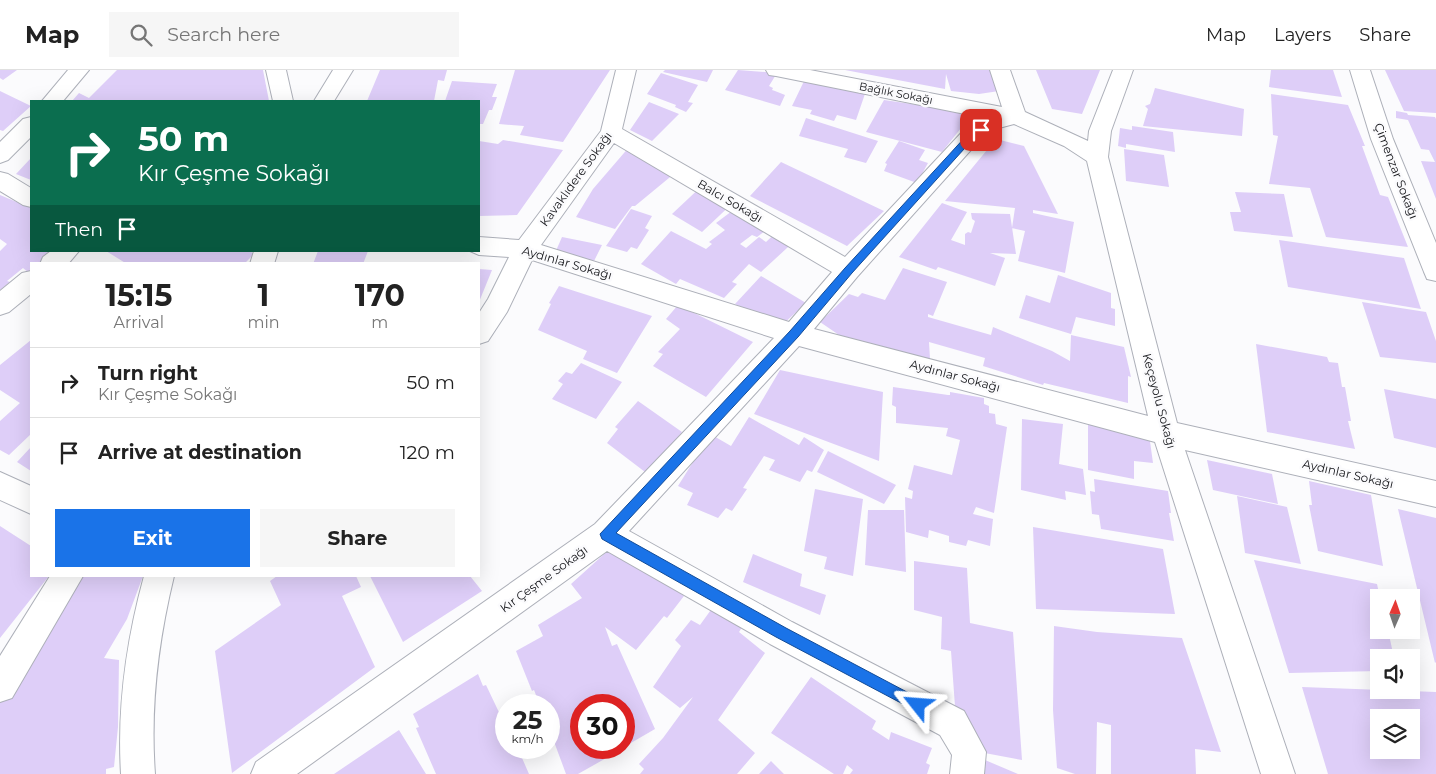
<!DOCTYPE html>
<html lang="en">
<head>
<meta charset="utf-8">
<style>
	:root { --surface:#fff; --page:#f6f6f6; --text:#222; --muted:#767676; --line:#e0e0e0; --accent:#1a73e8 }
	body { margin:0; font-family:Montserrat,sans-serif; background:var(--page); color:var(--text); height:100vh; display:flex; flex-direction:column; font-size:19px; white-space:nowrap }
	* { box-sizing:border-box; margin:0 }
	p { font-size:16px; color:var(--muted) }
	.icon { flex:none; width:28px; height:28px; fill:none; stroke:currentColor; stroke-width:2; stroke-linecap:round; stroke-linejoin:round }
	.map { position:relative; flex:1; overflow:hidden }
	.side { position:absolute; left:30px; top:192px; width:450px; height:315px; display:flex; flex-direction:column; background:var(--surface); border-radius:0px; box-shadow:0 5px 20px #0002 }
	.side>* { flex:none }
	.top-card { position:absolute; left:30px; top:30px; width:450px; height:152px; border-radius:0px; box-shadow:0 5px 20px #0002; background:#0b6e4f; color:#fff; overflow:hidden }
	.needle { width:32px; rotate:2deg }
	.buttons { position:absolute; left:1370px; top:519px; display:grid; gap:10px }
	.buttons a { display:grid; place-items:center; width:50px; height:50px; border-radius:0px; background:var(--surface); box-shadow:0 5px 20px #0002; font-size:25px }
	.speed { position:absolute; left:495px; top:624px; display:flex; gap:10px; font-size:25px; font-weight:700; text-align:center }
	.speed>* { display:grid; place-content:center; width:65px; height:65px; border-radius:50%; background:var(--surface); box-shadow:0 5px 20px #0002; line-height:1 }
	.speed small { font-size:12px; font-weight:400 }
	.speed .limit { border:8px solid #d22; background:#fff; color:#111 }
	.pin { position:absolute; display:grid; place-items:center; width:42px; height:42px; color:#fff; margin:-21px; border-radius:10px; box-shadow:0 2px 8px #0006 }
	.me { position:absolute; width:55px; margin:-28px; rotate:298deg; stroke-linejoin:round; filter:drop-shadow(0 0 4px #0008) }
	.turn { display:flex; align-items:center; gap:18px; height:105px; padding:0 25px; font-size:22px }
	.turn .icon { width:65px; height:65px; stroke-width:2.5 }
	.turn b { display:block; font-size:35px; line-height:42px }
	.then { display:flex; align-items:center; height:48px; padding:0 25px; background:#0003; gap:10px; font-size:19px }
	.eta { display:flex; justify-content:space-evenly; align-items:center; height:85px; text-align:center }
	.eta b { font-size:30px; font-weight:700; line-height:35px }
	.primary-button { display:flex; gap:10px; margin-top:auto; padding:10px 25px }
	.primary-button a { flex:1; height:58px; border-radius:0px; background:var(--accent); color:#fff; font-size:20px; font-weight:700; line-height:58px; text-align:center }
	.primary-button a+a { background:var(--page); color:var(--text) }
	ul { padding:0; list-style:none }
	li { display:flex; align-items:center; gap:15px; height:70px; padding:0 25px; border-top:1px solid var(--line) }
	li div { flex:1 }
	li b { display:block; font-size:19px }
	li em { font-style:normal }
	header { display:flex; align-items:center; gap:30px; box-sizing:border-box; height:70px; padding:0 25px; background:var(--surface); border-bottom:1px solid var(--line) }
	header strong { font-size:24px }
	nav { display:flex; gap:28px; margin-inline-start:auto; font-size:18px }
	.search { width:350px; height:45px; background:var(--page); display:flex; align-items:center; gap:12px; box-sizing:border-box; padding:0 18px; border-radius:0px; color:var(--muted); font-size:19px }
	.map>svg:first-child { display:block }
	.building { fill:#decef8; fill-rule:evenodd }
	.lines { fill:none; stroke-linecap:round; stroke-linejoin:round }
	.street-casing { stroke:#adb0b9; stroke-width:2 }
	.secondary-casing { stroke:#adb0b9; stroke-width:2 }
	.street { fill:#fff; fill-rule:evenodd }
	.secondary { fill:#fff; fill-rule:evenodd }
	.route { fill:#1a73e8; stroke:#114b97 }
	.labels { text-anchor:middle; stroke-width:5; stroke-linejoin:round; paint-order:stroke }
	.far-street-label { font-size:11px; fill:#15161a; stroke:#fbfbfd }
	.street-label { font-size:12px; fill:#15161a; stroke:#fbfbfd }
</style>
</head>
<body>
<header>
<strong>Map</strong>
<div class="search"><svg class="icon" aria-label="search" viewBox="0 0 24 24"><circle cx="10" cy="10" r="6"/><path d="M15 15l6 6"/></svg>Search here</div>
<nav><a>Map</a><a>Layers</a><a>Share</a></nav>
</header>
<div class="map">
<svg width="1436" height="704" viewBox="0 0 1436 704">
	<rect width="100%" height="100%" fill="#fbfbfd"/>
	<path class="building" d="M0 0H17L3 10 0 8Z
		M117 0H263L269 31H72L79 23 89 28Z
		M380 0H447L444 11 438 10 434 31H367Z
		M515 0H610L563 72 520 65 524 56 499 54Z
		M665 0H713L707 12 663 2Z
		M738 0 777 3 769 16 773 18 772 20 775 21 785 25 780 36 725 20Z
		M845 0H991L999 21 979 24 951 21 946 4 945 19Z
		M1036 0H1100L1082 44 1052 39Z
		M1271 0H1333L1342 27 1269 17Z
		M1385 0H1436V43L1404 41Z
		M661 3 698 15 688 32 693 33 686 42 675 37 676 35 647 24Z
		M806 7 867 18 856 50 837 45 834 51 810 44 812 40 792 36Z
		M452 11 497 14 492 27H497L492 40H489L483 54H479V31H445Z
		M1155 18 1244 39 1242 66 1143 56 1148 39 1145 36 1150 34Z
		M0 21 31 36 3 61 0 60Z
		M1271 24 1348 35 1365 76H1362L1380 125 1388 127 1408 177 1326 167 1310 118 1269 114 1278 66 1273 65Z
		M884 30 973 43 942 82 866 62Z
		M649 32 679 44 652 71 630 60Z
		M1396 41 1407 43 1408 45 1435 47 1436 49V129L1421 91 1435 92 1429 80 1421 79 1408 50 1396 48Z
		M806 48 878 71 866 93 844 87 848 79 799 66Z
		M1132 56 1173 62 1175 82 1126 74V78L1118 76 1120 58 1132 60Z
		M996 69 1024 76 1058 144 1033 140V143L1074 152 1065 203 1018 191 1025 161 1012 158 1015 138 945 131Z
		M503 70 563 80 517 145 479 146V71L498 74Z
		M899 71 925 80 919 90 928 93 917 113 884 101 887 94 885 93Z
		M630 76 675 103 635 136H632L615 159 576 147 593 119Z
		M1124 79 1164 85 1169 117 1126 111Z
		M31 88V110L16 104Z
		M781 92 884 141 847 176 750 126Z
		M706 112 737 129 702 162 672 144Z
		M1235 122 1284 124 1293 167 1234 161 1230 142H1241Z
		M0 125 31 138V181H55L39 194H31V200L28 202 23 198 7 211 10 212 0 220V181L7 174 0 169Z
		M942 133 967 142 951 170 965 175V164L968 162 971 163 975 151 972 149 971 143 1010 144 1016 184 990 183 1005 188 995 216 938 197 936 200 899 187Z
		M631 139 652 146 645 158 649 160 637 179 631 177 627 182 606 176Z
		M732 141 778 151 757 167 752 165 740 174 746 178 759 167 766 172 783 156 800 166 761 202 749 194 732 212 737 214 724 228 680 209 676 214 641 194 671 161 706 179 712 174 709 172 725 160 716 153Z
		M562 167 602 175 594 191 555 183Z
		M1279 170 1404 188 1421 239 1288 217Z
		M106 181H250L254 184 244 194H127Z
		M318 181H368L363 194H313Z
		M903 198 947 212 933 246 928 244V247L991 265 993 257 1052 281 1070 291 1071 265 1124 277 1131 307 1128 306V333L1044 313 1043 315 983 296 985 288 929 272 930 289 880 277 839 265 820 252 849 224 858 227 862 223 885 230Z
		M479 199 492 200 479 232Z
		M1058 205 1111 223V238L1115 239V256L1076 247 1071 264 1019 248 1026 225 1050 233Z
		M761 206 806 233 780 257 735 234Z
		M559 216 652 246 617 303 583 289 587 281 538 260 551 234 549 233Z
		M1362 232 1426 242 1436 271V293L1380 287Z
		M678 235 753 272 706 327 653 296 663 284 658 282 680 259 666 249Z
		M31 270V364L9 385 0 380V351L20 333 0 320V295Z
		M1256 274 1327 287 1329 292 1338 293 1342 317H1345L1351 351H1348L1355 379 1267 362Z
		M581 293 622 312 596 349 552 329 563 314 558 311 566 302 572 304Z
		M780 300 883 322 879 391 754 344Z
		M893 317 948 325H950V322L984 328V334L989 336V343L995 344 996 354 1007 357 994 443 976 437 973 444 993 449 990 476 968 470 966 476 949 472V466L929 460 928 468 906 462 905 427 912 429 913 421 908 419 914 395 952 405 960 370 946 366 948 358 896 353V337L892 335Z
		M1384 319 1436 329V378L1394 368Z
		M638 331 682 362 649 405 607 373 618 359 615 357Z
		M749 347 799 375 804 367 824 380 812 402 807 400 800 412 769 400 775 390 764 386 743 418 747 419 732 441 726 438 718 448 687 435 693 423 678 416 693 392 690 390 712 365 731 376Z
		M1022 349 1063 354 1059 394 1083 399 1086 425 1065 421 1066 430 1021 420Z
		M1088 353 1149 364 1153 393 1134 391V409L1088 400Z
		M31 377V401L17 392Z
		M828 381 896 415 884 434 817 402Z
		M1207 390 1272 404 1278 434 1213 420Z
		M1094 409 1168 421 1171 443H1169L1174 471 1101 459 1099 445 1092 444 1090 421 1095 422Z
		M1309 411 1371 425 1383 496 1318 481 1309 435H1312Z
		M815 419 863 429 853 506 824 499 827 487 804 481Z
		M1237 426 1287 437 1301 494 1245 483Z
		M1398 439 1436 448V592L1435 593Z
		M868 440H904L906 502 865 495Z
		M0 456 31 476V506H49L0 568Z
		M1033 457 1163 479 1175 544 1036 539Z
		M613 476 684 526 667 548 664 546 636 580 605 557 612 576 617 574 655 659 624 677V635H581V678H624L578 704H566L549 658V635H540L534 620 532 621 516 581 543 566 538 555 582 528 571 514Z
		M753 484 802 504 800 516 826 525 820 545 743 512Z
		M1254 490 1377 514 1380 528 1379 560H1388L1394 588H1379V601L1289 603Z
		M914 491 967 498 970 553 1013 562 1022 690 958 678 951 581 941 579 942 547 914 540Z
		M73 506H143L127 549 104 588 119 590 118 657 114 697 106 699V704H0V625Z
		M277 506H356L361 517 342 526 375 597 232 703 215 581 281 535 270 511Z
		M370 506H470L482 521 403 572Z
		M713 537 743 556 739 562 765 583 718 650 755 683 737 704H640L644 699 639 694 663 668 693 627 680 638 653 617 681 576 675 570 691 550 700 555Z
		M1054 556 1097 562 1182 568 1221 682 1195 679 1196 704H1111V655L1097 652 1096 704H1075L1057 698 1053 640Z
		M478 604 483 616 486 615 506 657V678H516L517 679 513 683 519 681 529 704H436L416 658 419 657 413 644Z
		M811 607 876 651 872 659 889 670 891 662 932 678 926 693 930 695 927 704H850L853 700 847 695 843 704H834L771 663Z
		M1302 617 1436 622V704H1328ZM1379 648H1411V680H1379Z
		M399 660 426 704H334Z
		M985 690 1018 704H981Z
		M771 691 784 704H759Z"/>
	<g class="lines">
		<defs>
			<path id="street" d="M616 0H636L622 59 845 187 963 61 985 48 776 6 769 5 766 0H810L1002 37 990 0H1010L1025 42 1088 71 1089 61 1113 0H1133L1111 61 1108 87 1177 353 1436 411V437L1185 380 1295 704H1261L1155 372 799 276 629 461 792 552 964 641 986 682 984 704H950L952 685 940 665 770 574 607 481 297 704H251L256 692 595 454 774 268 532 190 507 242 488 271 479 274V243L488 229 509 187 479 185 470 181H479V167L519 170 601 61ZM1014 54 1064 76 1087 91 1148 346 814 259 857 207 979 71 999 58ZM614 73 832 202 789 252 541 175Z
				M1350 0H1370L1393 69 1436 173V211L1427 209 1424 202 1371 69Z
				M0 102 8 104 31 118V137L23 135 0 121Z
				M51 181H79L68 194H40L43 187Z
				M31 201V224L9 242 0 245V221L22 203Z
				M0 402 31 416V444L0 430Z
				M50 506H83L12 628 0 632V586Z"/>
			<path id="secondary" d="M68 0H89L63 31H42Z
				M266 0H286L293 31H273Z
				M333 0H353L334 31H314Z
				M31 47V67L8 90 0 93V72L23 49Z
				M254 181H278L274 194H250Z
				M144 506H174C158 572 150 636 155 704H121C117 636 126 572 144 506Z"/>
		</defs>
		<use href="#street" class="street-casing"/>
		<use href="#secondary" class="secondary-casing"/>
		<use href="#street" class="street"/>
		<use href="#secondary" class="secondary"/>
	</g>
	<path class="route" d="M978 57H984L985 60 974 68 852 203 798 267 616 463 786 558 922 630 924 635 922 640 918 642 776 567 602 469 600 464 790 261 845 198 968 64Z"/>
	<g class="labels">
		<g class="far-street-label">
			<text transform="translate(896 23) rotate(11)" y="4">Bağlık Sokağı</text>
		</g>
		<g class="street-label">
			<text transform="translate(1396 101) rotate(69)" y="4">Çimenzar Sokağı</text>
			<text transform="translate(576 109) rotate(-54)" y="4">Kavaklıdere Sokağı</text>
			<text transform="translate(730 131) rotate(30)" y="4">Balcı Sokağı</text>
			<text transform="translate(567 193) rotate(16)" y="4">Aydınlar Sokağı</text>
			<text transform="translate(955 306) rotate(15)" y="4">Aydınlar Sokağı</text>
			<text transform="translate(1159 331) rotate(75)" y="4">Keçeyolu Sokağı</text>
			<text transform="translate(1348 404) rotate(13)" y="4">Aydınlar Sokağı</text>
			<text transform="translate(544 509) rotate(-36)" y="4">Kır Çeşme Sokağı</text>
		</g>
	</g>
</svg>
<div class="buttons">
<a><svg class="needle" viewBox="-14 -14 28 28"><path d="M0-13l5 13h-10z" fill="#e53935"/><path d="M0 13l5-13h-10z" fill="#767676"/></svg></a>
<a><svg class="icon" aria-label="sound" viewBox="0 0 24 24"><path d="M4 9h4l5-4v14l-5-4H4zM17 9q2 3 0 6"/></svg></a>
<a><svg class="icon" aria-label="layers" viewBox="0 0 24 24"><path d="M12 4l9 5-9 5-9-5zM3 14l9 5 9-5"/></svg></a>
</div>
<div class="speed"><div>25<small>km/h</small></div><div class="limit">30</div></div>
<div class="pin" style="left:981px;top:60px;background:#d93025"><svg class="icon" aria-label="arrive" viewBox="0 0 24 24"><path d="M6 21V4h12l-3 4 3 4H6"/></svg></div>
<svg class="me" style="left:918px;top:635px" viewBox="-20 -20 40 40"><path d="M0-17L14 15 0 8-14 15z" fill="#1a73e8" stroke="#fff" stroke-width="4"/></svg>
<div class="top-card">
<div class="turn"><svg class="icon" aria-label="right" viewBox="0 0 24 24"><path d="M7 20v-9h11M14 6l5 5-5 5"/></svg><div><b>50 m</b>Kır Çeşme Sokağı</div></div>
<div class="then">Then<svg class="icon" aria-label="arrive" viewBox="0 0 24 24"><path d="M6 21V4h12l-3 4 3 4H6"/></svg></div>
</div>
<section class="side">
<div class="eta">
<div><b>15:15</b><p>Arrival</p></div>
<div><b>1</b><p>min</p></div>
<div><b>170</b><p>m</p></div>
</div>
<ul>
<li><svg class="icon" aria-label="right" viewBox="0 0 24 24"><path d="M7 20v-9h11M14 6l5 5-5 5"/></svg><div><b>Turn right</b><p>Kır Çeşme Sokağı</p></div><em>50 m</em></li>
<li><svg class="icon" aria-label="arrive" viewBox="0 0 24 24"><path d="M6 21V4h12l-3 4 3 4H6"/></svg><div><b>Arrive at destination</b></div><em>120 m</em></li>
</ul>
<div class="primary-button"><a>Exit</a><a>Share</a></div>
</section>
</div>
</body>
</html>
